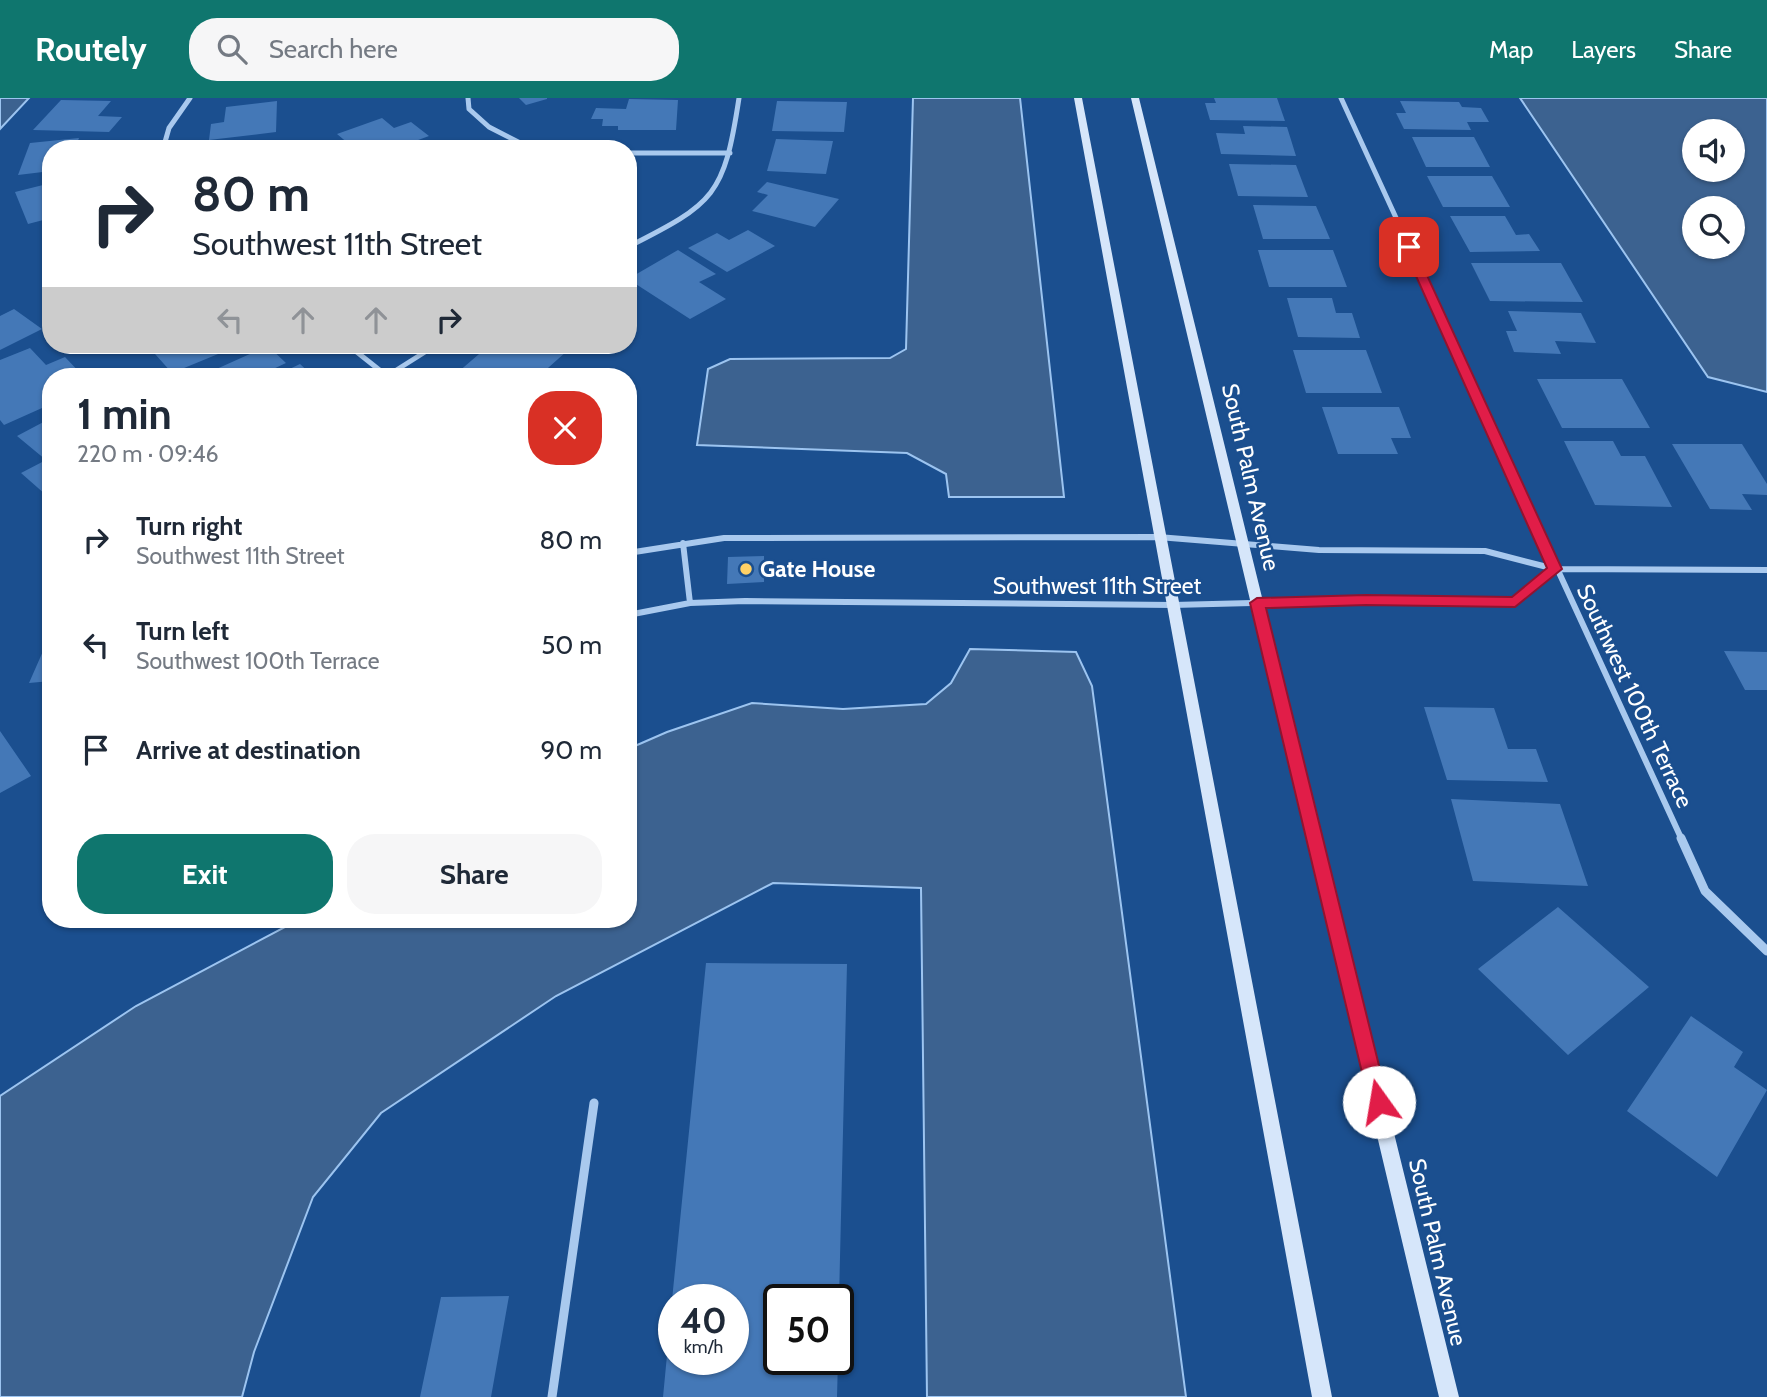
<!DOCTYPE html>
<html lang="en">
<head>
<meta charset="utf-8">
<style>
	:root { --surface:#fff; --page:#f6f6f7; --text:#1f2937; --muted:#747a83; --accent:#0f766e }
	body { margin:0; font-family:Cabin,sans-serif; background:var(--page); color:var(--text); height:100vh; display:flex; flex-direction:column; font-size:26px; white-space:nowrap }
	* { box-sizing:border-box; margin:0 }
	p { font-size:23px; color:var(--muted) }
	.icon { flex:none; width:38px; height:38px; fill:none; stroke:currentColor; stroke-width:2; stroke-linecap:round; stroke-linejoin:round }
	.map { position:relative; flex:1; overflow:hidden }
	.details { position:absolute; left:42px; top:270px; width:595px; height:560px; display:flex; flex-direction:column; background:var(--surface); border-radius:28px; box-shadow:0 2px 5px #0004 }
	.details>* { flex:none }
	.hud { position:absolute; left:42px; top:42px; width:595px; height:214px; border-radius:28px; box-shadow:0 2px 5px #0004; background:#fff; color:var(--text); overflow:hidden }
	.controls { position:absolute; left:1682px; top:21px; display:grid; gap:14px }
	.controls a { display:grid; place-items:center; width:63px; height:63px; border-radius:50%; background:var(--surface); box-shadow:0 2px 5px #0004; font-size:35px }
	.speed { position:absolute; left:658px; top:1186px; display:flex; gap:14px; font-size:35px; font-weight:700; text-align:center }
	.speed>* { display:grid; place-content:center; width:91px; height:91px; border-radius:50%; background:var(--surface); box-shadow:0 2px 5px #0004; line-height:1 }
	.speed small { font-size:18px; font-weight:400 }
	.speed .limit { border:4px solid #111; border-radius:10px; background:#fff; color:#111 }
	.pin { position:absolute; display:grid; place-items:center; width:60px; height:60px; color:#fff; margin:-30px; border-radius:14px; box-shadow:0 4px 10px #0006 }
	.me { position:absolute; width:77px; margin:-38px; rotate:347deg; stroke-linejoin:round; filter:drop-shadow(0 0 5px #0008) }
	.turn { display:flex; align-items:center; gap:24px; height:147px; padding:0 35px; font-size:32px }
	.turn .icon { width:91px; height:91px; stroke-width:2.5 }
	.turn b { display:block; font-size:49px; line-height:60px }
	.lanes { display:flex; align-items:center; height:66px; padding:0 35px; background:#0003; justify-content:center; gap:35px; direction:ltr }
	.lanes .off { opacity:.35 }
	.round { display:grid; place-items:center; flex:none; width:74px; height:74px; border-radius:28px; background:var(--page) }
	.summary { display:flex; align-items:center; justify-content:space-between; height:119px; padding:0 35px }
	h1 { font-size:42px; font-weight:700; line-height:52px }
	.action { display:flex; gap:14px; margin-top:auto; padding:14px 35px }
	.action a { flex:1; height:80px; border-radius:28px; background:var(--accent); color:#fff; font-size:28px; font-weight:700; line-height:80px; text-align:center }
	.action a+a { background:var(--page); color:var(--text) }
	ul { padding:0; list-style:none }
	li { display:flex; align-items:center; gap:21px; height:105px; padding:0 35px }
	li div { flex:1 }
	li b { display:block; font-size:26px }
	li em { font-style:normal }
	header { display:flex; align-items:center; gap:42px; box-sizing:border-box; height:98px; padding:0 35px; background:var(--accent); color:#fff }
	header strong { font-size:33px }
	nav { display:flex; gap:38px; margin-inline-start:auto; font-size:24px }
	.search { width:490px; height:63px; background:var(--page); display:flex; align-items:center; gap:18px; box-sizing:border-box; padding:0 24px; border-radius:28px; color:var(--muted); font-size:26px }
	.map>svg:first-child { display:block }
	.water { fill:#3c6290; stroke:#9cc4f0; stroke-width:2; fill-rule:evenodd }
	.building { fill:#4478b7 }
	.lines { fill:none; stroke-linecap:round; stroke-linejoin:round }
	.street-far2 { stroke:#a9c9ee; stroke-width:5 }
	.street-far1 { stroke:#a9c9ee; stroke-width:6 }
	.street { stroke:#a9c9ee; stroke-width:9 }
	.secondary { fill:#d6e6fa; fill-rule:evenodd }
	.route { fill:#e11d48; stroke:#92132f; stroke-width:2 }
	.poi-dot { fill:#ffd166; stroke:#1b4f8f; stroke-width:2.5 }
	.labels { text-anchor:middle; stroke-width:5; stroke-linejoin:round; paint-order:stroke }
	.street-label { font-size:23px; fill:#fff; stroke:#1b4f8f }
	.poi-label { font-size:23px; font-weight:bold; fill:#fff; stroke:#1b4f8f; text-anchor:start }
</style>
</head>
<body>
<header>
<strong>Routely</strong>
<div class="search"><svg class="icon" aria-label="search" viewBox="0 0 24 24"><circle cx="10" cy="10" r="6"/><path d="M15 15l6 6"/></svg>Search here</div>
<nav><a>Map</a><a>Layers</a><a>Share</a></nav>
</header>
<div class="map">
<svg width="1767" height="1299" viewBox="0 0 1767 1299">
	<rect width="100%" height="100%" fill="#1b4f8f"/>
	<path class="water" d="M0 0H29L0 31Z
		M913 0H1020L1064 399H949L946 376 907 355 697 347 708 271 730 261 890 260 906 251Z
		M1520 0H1767V294L1708 279ZM1694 33H1732V72H1694ZM1694 110H1732V149H1694Z
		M970 551 1076 554 1092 588 1186 1299H927L921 790 773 785 556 898 381 1015 313 1099 254 1254 242 1299H0V998L136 908 300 821H628V651L667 634 752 605 843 611 926 606 951 585Z"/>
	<path class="building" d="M519 0H547V1L526 7Z
		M1214 0H1277L1285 23 1210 22 1205 5H1216Z
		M629 1 678 2 676 32H618V28H602L603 21H591L596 10 626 11Z
		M61 2 111 3 98 18 122 19 109 34 33 32Z
		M277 3 276 34 209 42 211 26 224 24 226 9Z
		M777 3 847 4 844 34 772 33Z
		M1400 3 1459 4 1462 9 1481 10 1489 24H1467L1471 32 1404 31 1396 15H1406Z
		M382 20 394 30 411 24 429 38 394 51H355L337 36Z
		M1243 28 1287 29 1296 58 1221 56 1216 35 1245 36Z
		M1412 39H1474L1490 69H1426Z
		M79 40 75 51H51V73L18 77 30 45Z
		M776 41 833 43 826 76 767 73Z
		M269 42 278 51H246L245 50Z
		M439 42 457 51H421Z
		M1229 66 1296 67 1308 99 1238 98Z
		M1427 78H1492L1510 109H1443Z
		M767 84 839 101 815 129 752 113 768 97 757 94Z
		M51 85V120L28 126 15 94Z
		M1253 107 1316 108 1330 141H1263Z
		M1450 118H1505L1516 137 1529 136 1540 153 1470 154Z
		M748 132 775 148 727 174 688 150 717 135 729 142Z
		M678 152 716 176 699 184 726 201 690 221 628 181Z
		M1258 152H1333L1347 189H1269Z
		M1471 165H1561L1583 204 1490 203Z
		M1287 200H1332L1336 215H1352L1360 240 1298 239Z
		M14 211 42 231 0 252V218Z
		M1508 213 1581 215 1596 245 1555 243 1561 256 1514 254 1506 233H1517Z
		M147 247H240L172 275Z
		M509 247H548L567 253 539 278H466L457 275 486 250 500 255Z
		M268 248 286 265 271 272 277 277 300 266 313 278H218L212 273Z
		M30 250 46 267 65 259 83 278H51V306L4 327 0 322V262Z
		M1293 252H1366L1382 295H1306Z
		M1537 281H1622L1650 330H1562Z
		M1322 309H1399L1411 340H1391L1398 356H1338Z
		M51 320V394L46 397 21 375 46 362 17 338Z
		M1564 343H1613L1621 358H1645L1672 409 1595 407Z
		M1672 346H1742L1767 386V397L1742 396 1752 412 1710 411Z
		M764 458V484L727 486 728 459Z
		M51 535V583L29 585Z
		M1724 553 1767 554V592H1745Z
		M1424 609 1494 610 1508 651H1536L1548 684 1447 682Z
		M0 633 31 678 0 695Z
		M1451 701 1560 706 1588 788 1473 783Z
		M1558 809 1649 889 1568 957 1478 871Z
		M706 865 847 866 839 1202H779V1262H838L837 1299H663L672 1205 674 1262H733V1202H672Z
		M1691 918 1743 954 1734 969 1767 992 1717 1079 1627 1013Z
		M509 1198 491 1299H420L441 1199Z"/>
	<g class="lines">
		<path class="street-far2" d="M468 0 469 11 489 29 532 51
			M1341 0 1488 320
			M163 51 169 30 190 0
			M628 55H730
			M628 149C715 105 724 98 739 0
			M348 247 387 278
			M387 278 436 247"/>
		<path class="street-far1" d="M1487 318 1682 742
			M683 445 690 505
			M628 455 724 440 1158 439 1319 452 1485 453 1555 471 1767 472
			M628 517 690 505 745 503 1173 507 1366 502 1515 504 1555 471"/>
		<path class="street" d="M1681 740 1705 793 1767 853
			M552 1299 594 1005"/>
		<path class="secondary" d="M1074 0H1082L1332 1299H1312Z
			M1131 0H1139L1459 1299H1439Z"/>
	</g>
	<path class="route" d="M1409 146 1414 149 1562 471 1515 509 1366 507 1266 510 1388 1004 1385 1011 1379 1014 1372 1011 1369 1004 1250 505 1257 500 1366 497 1512 499 1547 470 1403 149Z"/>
	<circle class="poi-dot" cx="746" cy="471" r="7"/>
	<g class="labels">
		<g class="street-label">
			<text transform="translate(1251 379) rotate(77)" y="8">South Palm Avenue</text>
			<text x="1097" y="496">Southwest 11th Street</text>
			<text transform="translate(1635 598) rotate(65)" y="8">Southwest 100th Terrace</text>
			<text transform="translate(1438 1154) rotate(77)" y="8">South Palm Avenue</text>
		</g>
		<g class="poi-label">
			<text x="760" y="479">Gate House</text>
		</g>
	</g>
</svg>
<div class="controls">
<a><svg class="icon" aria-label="sound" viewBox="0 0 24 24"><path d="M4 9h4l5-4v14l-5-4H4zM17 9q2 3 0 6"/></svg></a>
<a><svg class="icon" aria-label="search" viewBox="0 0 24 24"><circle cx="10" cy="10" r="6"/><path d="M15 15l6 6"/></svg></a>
</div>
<div class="speed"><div>40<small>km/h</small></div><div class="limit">50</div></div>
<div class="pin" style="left:1409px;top:149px;background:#d93025"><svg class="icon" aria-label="arrive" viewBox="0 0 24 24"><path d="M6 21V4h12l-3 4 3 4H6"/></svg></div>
<svg class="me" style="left:1379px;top:1004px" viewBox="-20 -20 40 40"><circle r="19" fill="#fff"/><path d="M0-13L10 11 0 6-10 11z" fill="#e11d48"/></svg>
<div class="hud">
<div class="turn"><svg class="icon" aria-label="right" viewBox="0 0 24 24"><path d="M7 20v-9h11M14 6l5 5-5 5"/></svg><div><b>80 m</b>Southwest 11th Street</div></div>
<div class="lanes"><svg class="icon off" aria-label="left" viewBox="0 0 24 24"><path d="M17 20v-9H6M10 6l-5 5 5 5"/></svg><svg class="icon off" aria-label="ahead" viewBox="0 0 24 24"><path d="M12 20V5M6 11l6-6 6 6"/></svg><svg class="icon off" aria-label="ahead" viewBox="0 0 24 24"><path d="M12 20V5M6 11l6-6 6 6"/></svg><svg class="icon" aria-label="right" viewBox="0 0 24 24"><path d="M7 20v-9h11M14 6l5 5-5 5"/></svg></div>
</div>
<section class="details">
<div class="summary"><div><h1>1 min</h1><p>220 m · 09:46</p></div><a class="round" style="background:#d93025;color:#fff"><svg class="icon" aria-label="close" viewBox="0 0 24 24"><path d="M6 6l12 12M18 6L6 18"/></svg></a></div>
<ul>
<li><svg class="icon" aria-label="right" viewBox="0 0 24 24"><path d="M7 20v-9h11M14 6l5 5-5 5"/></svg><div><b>Turn right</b><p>Southwest 11th Street</p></div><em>80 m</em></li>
<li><svg class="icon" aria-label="left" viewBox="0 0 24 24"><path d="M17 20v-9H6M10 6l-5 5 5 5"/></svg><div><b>Turn left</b><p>Southwest 100th Terrace</p></div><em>50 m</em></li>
<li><svg class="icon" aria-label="arrive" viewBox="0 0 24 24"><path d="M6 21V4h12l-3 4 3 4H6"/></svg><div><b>Arrive at destination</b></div><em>90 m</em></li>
</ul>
<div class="action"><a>Exit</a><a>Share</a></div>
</section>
</div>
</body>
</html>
